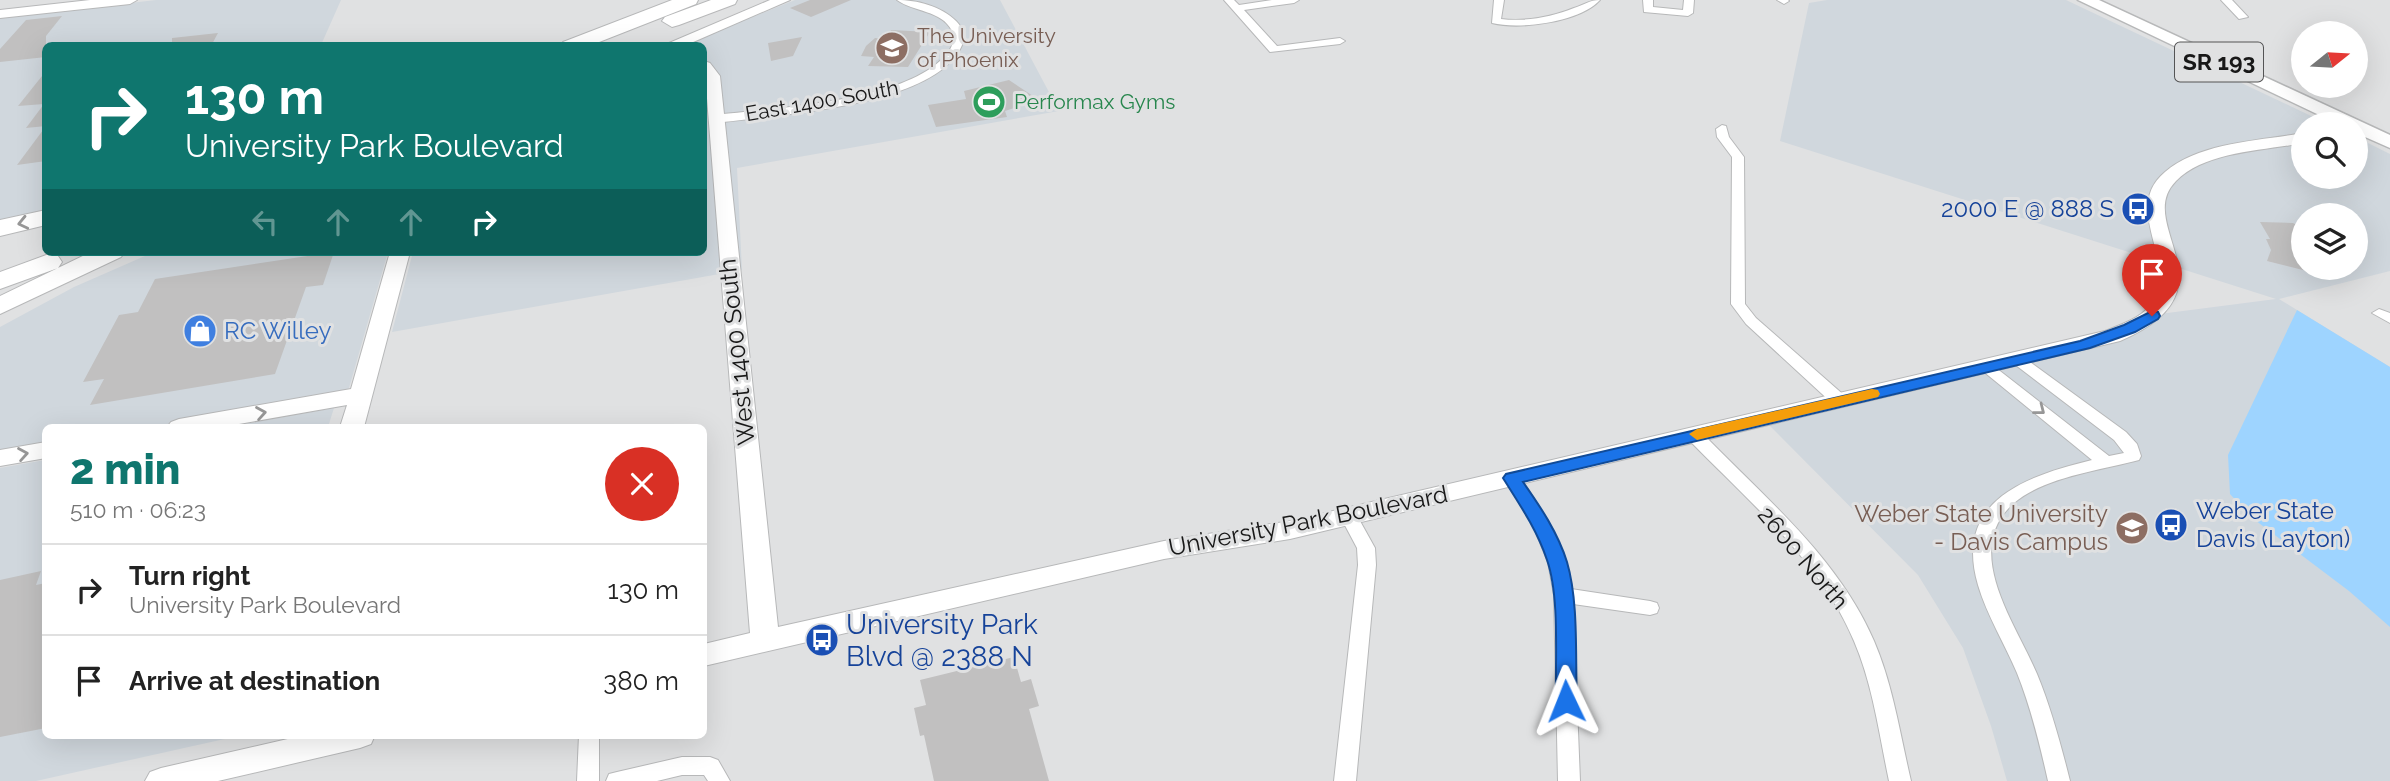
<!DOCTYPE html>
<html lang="en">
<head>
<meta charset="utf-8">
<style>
	:root { --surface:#fff; --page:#f2f2f2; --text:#222; --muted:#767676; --line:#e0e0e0; --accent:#0f766e }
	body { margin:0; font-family:Raleway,sans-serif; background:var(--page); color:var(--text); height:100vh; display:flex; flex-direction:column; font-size:26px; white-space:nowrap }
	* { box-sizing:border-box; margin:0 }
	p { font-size:23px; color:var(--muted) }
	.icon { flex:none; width:38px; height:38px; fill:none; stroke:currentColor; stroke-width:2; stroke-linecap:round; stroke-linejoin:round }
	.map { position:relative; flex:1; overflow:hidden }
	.panel { position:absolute; left:42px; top:424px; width:665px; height:315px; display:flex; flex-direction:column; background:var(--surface); border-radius:10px; box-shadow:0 7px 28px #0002 }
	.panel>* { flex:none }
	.guide { position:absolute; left:42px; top:42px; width:665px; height:214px; border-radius:10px; box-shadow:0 7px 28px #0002; background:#0f766e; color:#fff; overflow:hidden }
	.needle { width:46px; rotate:72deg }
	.controls { position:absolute; left:2291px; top:21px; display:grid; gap:14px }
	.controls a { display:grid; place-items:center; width:77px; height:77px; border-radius:50%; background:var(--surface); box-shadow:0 7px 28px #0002; font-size:35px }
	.pin { position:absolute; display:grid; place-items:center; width:60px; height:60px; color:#fff; margin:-72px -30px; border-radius:50% 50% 50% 0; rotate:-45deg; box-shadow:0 0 7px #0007 }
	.pin .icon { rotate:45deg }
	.me { position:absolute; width:77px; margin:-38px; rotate:358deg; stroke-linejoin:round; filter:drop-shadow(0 0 5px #0008) }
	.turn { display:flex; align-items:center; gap:24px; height:147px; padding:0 28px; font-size:32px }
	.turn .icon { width:91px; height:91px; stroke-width:2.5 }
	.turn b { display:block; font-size:49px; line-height:60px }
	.lanes { display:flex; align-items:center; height:66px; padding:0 28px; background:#0003; justify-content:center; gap:35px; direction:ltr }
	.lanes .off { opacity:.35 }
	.round { display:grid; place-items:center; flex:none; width:74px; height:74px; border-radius:37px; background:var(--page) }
	.headline { display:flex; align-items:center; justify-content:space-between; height:119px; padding:0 28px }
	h1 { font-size:42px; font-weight:800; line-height:52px; color:var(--accent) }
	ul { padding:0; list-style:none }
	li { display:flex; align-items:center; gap:21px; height:91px; padding:0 28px; border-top:2px solid var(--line) }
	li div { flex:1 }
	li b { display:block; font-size:26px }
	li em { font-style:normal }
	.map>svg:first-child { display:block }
	.built { fill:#d0d7dd; fill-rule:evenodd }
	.green { fill:#9ed4ff }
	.building { fill:#c1c0c0 }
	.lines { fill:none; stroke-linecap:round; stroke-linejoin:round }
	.street-casing { stroke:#b7b8b9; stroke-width:2 }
	.secondary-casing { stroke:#b7b8b9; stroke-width:2 }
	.primary-casing { stroke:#b7b8b9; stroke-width:3 }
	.highway-casing { stroke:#b7b8b9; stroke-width:2 }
	.street { fill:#fff; fill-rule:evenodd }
	.secondary { fill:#fff; fill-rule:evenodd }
	.primary { fill:#fff; fill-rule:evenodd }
	.highway { fill:#fff; fill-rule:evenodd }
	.oneway { stroke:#979797 }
	.route { fill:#1a73e8; stroke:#114b97; stroke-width:2 }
	.slow { fill:#f59e0b }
	.labels { text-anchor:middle; stroke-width:6; stroke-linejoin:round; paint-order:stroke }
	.far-education-label { font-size:21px; fill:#785e54; stroke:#e0e1e2; text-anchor:start }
	.far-street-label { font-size:21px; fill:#181818; stroke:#e0e1e2 }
	.far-leisure-label { font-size:21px; fill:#27864d; stroke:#e0e1e2; text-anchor:start }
	.shield { fill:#e0e1e2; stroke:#545455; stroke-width:2 }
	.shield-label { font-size:23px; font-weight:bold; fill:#181818 }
	.transit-label { font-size:24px; fill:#164399; stroke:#e0e1e2; text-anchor:end }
	.shop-label { font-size:24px; fill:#366cbe; stroke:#e0e1e2; text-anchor:start }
	.street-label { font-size:24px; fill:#181818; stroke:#e0e1e2 }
	.education-label { font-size:24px; fill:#785e54; stroke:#e0e1e2; text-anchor:end }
	.near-transit-label { font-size:28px; fill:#164399; stroke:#e0e1e2; text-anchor:start }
</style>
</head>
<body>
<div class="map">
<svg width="2390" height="781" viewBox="0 0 2390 781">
	<rect width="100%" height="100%" fill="#e0e1e2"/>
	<path class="built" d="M156 0H341L321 45 46 46 45 211 0 221V18Z
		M795 0H1000L1059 111 737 168 742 270 392 332 413 252H704V46L682 45Z
		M1827 0H2066L2328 124H2303V177H2356V137L2390 154V271L2279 299 2390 367V781H2007L1991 726 1963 648 1918 575 1763 419 2084 345 2152 315 2276 299 1780 141 1809 3ZM2303 215H2356V268H2303Z
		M154 252H388L349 388 335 395 151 427H46L45 446 0 453V327L74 287Z
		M334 408 328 427H228Z
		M45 460 46 735 238 736 36 781H0V468Z"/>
	<path class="green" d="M2297 310 2390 367V627L2349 591 2251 517 2230 494 2228 455Z"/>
	<path class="building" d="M810 0H851L811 17 790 8Z
		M62 16 46 36V57L0 62V49L26 20Z
		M891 30 930 32 908 67 868 66 874 57 861 56 866 46 875 38 886 39Z
		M218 33 211 46H172V38Z
		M802 37 793 56 771 61 768 43Z
		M46 71V126L26 128 44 104 18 106Z
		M1009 80 1039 100 1005 111 1007 117 936 127 928 105 966 99 964 91Z
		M46 126V161L17 165Z
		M2260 222 2293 223 2303 228V270L2267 261 2271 250 2266 239H2270Z
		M334 252 323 285 306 287 275 374 90 405 104 379 83 382 119 315 138 312 155 279Z
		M41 571 36 585 46 583V728L0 737V580Z
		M1014 657 1021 682 1031 679 1039 706 1029 709 1049 781H934L924 735 920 736 914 708 926 705 920 680Z"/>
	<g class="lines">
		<defs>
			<path id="street" d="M897 0C917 0 941 6 956 21 967 32 965 43 957 54 921 107 776 115 715 123L709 119 715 115C774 108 913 102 949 51 953 45 955 38 952 31 942 10 913 12 897 0Z
				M1224 0H1234L1239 5 1272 0H1299L1294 3 1244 10 1277 46 1340 38 1345 41 1340 44 1270 52Z
				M1494 0H1504L1501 19C1525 22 1552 17 1574 8 1584 5 1589 0 1600 0 1580 22 1520 30 1492 23Z
				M1643 0H1653V7L1683 10 1684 0H1694L1693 13 1688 16 1644 12Z
				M1777 0H1788L1789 1 1784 4Z
				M2221 0H2232L2248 17 2239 19Z
				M1722 125 1726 126 1729 137 1744 157 1745 304 1756 318 1846 397 1848 401 1846 405H1834L1746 324 1731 304 1732 157 1717 137 1716 129Z
				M2379 309 2390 313V323L2372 313Z
				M2018 355 2023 357 2126 432 2137 444 2141 456 2139 460C2102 470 2044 477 2014 503 1960 550 2016 624 2037 674 2051 708 2061 745 2070 781H2048C2040 745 2031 708 2017 673 2005 644 1987 616 1978 585 1953 500 2027 476 2092 460L1978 367 1986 362 1991 364 2109 456 2124 453 2114 440 2013 363 2010 360 2013 357Z
				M1694 430 1700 431C1762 495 1838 557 1874 641 1893 685 1900 734 1911 781H1889C1879 734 1873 685 1854 641 1821 561 1747 500 1688 439L1686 435Z
				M1512 472 1518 474C1543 511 1563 545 1571 589L1650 601 1657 603 1659 608 1657 613 1650 615 1573 604 1580 781H1558L1554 595 1548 562 1530 518 1503 478 1506 474Z
				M1349 510 1355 512 1375 548 1376 565 1356 781H1334L1358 565 1357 548 1340 516 1343 512Z
				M579 735H599V781H577Z
				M682 757H710L718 760 730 781H708L704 775H682L657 781H606L609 774 617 772Z"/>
			<path id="secondary" d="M90 0H137L130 4 0 18V10Z
				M770 0H790L684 46H662Z
				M704 61 710 63 720 76 778 627 1164 541 1290 521 2105 331C2122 324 2145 317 2154 300 2176 259 2122 208 2165 172 2200 142 2259 141 2303 133V143C2263 151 2206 151 2176 181 2132 225 2240 290 2120 341L1290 539 1164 559 704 666V644L750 633Z
				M390 252H410L364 427H340L347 405 222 427H167L171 422 179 419 351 389Z
				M46 442V458L0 466V450Z
				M305 735H375L371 744 360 748 218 781H145L150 772 161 768Z"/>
			<path id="primary" d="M2078 0H2099L2390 135V148L2356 133V124H2338Z"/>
			<path id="highway" d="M672 0H698L696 4 589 46H560L563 42Z
				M711 0H737L735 4 679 25 672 27 662 21 665 17Z
				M46 210V225L0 236V220Z
				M91 252H125L121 257 0 314V296Z
				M49 254 58 256 62 262 58 268 0 289V272Z"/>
		</defs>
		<use href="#street" class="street-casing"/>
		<use href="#secondary" class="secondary-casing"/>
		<use href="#primary" class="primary-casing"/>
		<use href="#highway" class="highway-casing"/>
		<use href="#street" class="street"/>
		<use href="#secondary" class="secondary"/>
		<use href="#primary" class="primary"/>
		<use href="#highway" class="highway"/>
	</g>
	<defs><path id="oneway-chevron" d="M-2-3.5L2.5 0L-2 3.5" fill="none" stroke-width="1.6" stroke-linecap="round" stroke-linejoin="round" transform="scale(1.75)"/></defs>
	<g class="oneway">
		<use href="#oneway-chevron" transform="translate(23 223) rotate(167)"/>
		<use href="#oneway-chevron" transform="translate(2040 410) rotate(38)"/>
		<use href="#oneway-chevron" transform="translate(261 413) rotate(-10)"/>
		<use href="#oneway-chevron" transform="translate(23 454) rotate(-10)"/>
	</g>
	<path class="route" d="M2152 311 2158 312 2160 316 2158 319 2135 332 2090 348 1523 482C1540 506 1558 533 1567 562 1579 603 1575 658 1577 701L1574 707 1566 710 1559 707 1556 701C1555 661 1560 597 1547 560 1537 530 1520 505 1503 478L1506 474 2080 341 2124 325Z"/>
	<path class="slow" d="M1872 389 1878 390 1880 394 1878 397 1697 440 1689 434 1697 429Z"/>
	<defs>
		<symbol id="university-disc" viewBox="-11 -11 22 22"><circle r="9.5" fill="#8d6e63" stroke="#e0e1e2"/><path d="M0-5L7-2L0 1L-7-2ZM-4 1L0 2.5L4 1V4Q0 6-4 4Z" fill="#fff"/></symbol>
		<symbol id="stadium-disc" viewBox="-11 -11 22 22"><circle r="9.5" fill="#2e9e5b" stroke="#e0e1e2"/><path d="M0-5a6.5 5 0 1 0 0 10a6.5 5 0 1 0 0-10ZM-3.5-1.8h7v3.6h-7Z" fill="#fff"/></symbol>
		<symbol id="bus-disc" viewBox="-11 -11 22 22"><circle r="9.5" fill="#1a4fb4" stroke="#e0e1e2"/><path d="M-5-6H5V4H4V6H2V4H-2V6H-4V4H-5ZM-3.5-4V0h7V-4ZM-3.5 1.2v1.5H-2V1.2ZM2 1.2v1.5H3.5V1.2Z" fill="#fff"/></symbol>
		<symbol id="shop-disc" viewBox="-11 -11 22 22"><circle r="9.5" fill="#3f7fe0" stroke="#e0e1e2"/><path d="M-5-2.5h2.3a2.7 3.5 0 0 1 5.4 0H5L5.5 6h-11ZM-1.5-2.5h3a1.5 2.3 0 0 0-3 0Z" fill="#fff"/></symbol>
	</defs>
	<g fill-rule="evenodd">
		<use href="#university-disc" x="873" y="29" width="38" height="38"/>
		<use href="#stadium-disc" x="970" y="83" width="38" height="38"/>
		<use href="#bus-disc" x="2119" y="190" width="38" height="38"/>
		<use href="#shop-disc" x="181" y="312" width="38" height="38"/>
		<use href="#bus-disc" x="2152" y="506" width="38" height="38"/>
		<use href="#university-disc" x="2113" y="509" width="38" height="38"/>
		<use href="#bus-disc" x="803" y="621" width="38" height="38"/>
	</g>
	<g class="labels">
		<g class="far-education-label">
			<text x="917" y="43">The University<tspan x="917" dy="24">of Phoenix</tspan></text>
		</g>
		<g class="far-street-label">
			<text transform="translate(822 101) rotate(-10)" y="7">East 1400 South</text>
		</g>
		<g class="far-leisure-label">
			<text x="1014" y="109">Performax Gyms</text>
		</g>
		<rect class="shield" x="2175" y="42.5" width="88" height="39" rx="5"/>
		<g class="shield-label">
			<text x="2219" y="70">SR 193</text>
		</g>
		<g class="transit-label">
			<text x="2114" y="217">2000 E @ 888 S</text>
			<text x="2196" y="519" text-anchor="start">Weber State<tspan x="2196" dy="28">Davis (Layton)</tspan></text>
		</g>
		<g class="shop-label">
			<text x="224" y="339">RC Willey</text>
		</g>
		<g class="street-label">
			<text transform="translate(737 352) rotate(-96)" y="8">West 1400 South</text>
			<text transform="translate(1308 521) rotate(-11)" y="8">University Park Boulevard</text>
			<text transform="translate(1803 558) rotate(50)" y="8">2600 North</text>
		</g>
		<g class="education-label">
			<text x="2108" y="522">Weber State University<tspan x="2108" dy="28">- Davis Campus</tspan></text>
		</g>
		<g class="near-transit-label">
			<text x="846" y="634">University Park<tspan x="846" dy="32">Blvd @ 2388 N</tspan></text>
		</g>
	</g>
</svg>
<div class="controls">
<a><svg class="needle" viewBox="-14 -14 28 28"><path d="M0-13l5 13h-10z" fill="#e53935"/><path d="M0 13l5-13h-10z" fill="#767676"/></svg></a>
<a><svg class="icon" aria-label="search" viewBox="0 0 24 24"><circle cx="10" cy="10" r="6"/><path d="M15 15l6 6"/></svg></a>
<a><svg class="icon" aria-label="layers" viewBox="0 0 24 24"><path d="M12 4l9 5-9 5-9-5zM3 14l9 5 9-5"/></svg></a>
</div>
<div class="pin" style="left:2152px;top:316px;background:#d93025"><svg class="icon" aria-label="arrive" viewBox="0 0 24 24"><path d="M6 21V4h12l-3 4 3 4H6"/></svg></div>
<svg class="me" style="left:1566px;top:701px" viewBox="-20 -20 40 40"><path d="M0-17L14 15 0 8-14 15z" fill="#1a73e8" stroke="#fff" stroke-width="4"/></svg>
<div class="guide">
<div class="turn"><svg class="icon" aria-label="right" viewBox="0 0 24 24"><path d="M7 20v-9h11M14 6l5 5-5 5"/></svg><div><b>130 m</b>University Park Boulevard</div></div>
<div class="lanes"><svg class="icon off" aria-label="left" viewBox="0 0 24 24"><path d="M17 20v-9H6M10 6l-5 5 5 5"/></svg><svg class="icon off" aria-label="ahead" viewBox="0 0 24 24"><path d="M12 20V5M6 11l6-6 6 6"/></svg><svg class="icon off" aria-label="ahead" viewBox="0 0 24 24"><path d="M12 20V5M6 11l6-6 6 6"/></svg><svg class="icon" aria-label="right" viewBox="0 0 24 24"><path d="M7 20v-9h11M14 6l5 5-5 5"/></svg></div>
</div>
<section class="panel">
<div class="headline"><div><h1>2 min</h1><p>510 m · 06:23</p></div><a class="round" style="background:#d93025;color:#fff"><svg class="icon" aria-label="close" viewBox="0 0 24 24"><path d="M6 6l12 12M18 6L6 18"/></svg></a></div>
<ul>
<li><svg class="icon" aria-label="right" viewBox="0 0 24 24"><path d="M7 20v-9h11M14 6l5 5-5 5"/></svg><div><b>Turn right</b><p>University Park Boulevard</p></div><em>130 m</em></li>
<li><svg class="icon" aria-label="arrive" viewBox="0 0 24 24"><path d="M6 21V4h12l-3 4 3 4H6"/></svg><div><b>Arrive at destination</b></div><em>380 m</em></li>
</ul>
</section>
</div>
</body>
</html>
